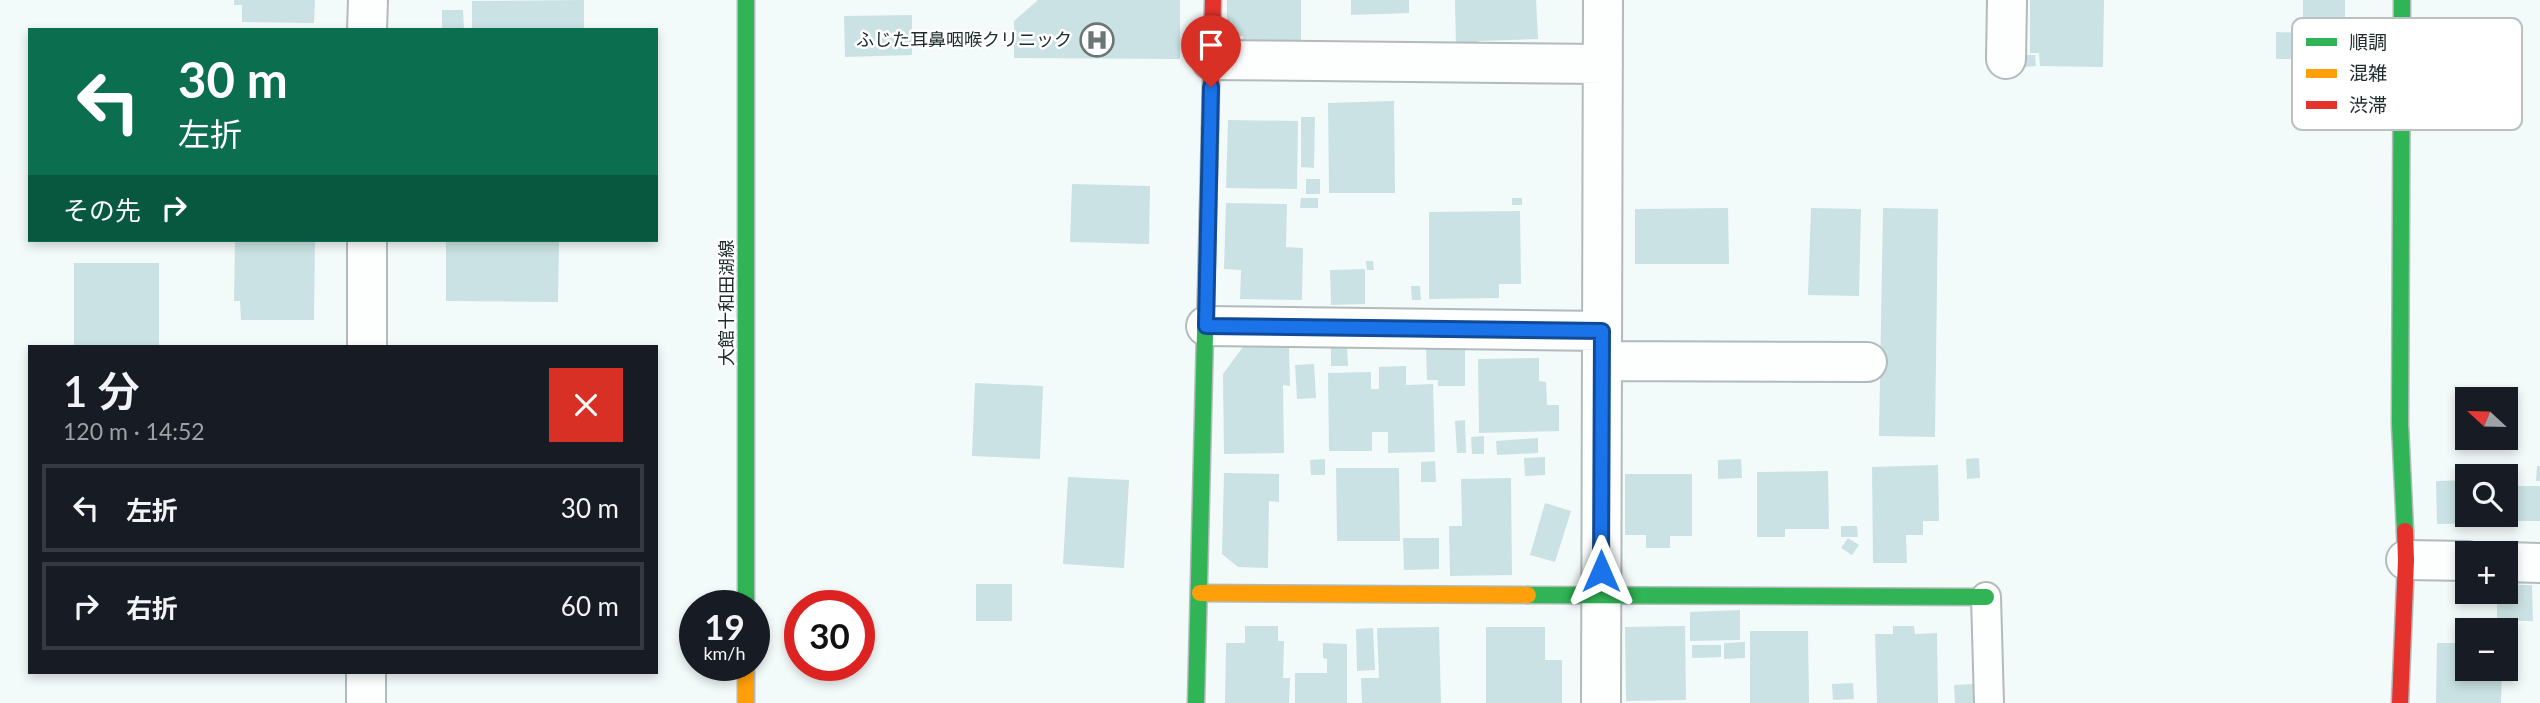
<!DOCTYPE html>
<html lang="ja">
<head>
<meta charset="utf-8">
<style>
	:root { --surface:#171b24; --page:#242831; --text:#f1f3f6; --muted:#9ea1a6; --line:#363941 }
	body { margin:0; font-family:Lato,"Noto Sans JP",sans-serif; background:var(--page); color:var(--text); height:100vh; display:flex; flex-direction:column; font-size:26px; white-space:nowrap }
	* { box-sizing:border-box; margin:0 }
	p { font-size:23px; color:var(--muted) }
	.icon { flex:none; width:38px; height:38px; fill:none; stroke:currentColor; stroke-width:2; stroke-linecap:round; stroke-linejoin:round }
	.map { position:relative; flex:1; overflow:hidden }
	.side { position:absolute; left:28px; top:345px; width:630px; height:329px; display:flex; flex-direction:column; background:var(--surface); border-radius:0px; box-shadow:0 4px 10px #0003 }
	.side>* { flex:none }
	.top-card { position:absolute; left:28px; top:28px; width:630px; height:214px; border-radius:0px; box-shadow:0 4px 10px #0003; background:#0b6e4f; color:#fff; overflow:hidden }
	.needle { width:46px; rotate:292deg }
	.controls { position:absolute; left:2455px; top:387px; display:grid; gap:14px }
	.controls a { display:grid; place-items:center; width:63px; height:63px; border-radius:0px; background:var(--surface); box-shadow:0 4px 10px #0003; font-size:35px }
	.speed { position:absolute; left:679px; top:590px; display:flex; gap:14px; font-size:35px; font-weight:700; text-align:center }
	.speed>* { display:grid; place-content:center; width:91px; height:91px; border-radius:50%; background:var(--surface); box-shadow:0 4px 10px #0003; line-height:1 }
	.speed small { font-size:18px; font-weight:400 }
	.speed .limit { border:10px solid #d22; background:#fff; color:#111 }
	.pin { position:absolute; display:grid; place-items:center; width:60px; height:60px; color:#fff; margin:-72px -30px; border-radius:50% 50% 50% 0; rotate:-45deg; box-shadow:0 0 7px #0007 }
	.pin .icon { rotate:45deg }
	.me { position:absolute; width:77px; margin:-38px; rotate:0deg; stroke-linejoin:round; filter:drop-shadow(0 0 5px #0008) }
	.turn { display:flex; align-items:center; gap:24px; height:147px; padding:0 35px; font-size:32px }
	.turn .icon { width:91px; height:91px; stroke-width:2.5 }
	.turn b { display:block; font-size:49px; line-height:60px }
	.then { display:flex; align-items:center; height:66px; padding:0 35px; background:#0003; gap:14px; font-size:26px }
	.round { display:grid; place-items:center; flex:none; width:74px; height:74px; border-radius:0px; background:var(--page) }
	.headline { display:flex; align-items:center; justify-content:space-between; height:119px; padding:0 35px }
	h1 { font-size:42px; font-weight:600; line-height:52px }
	ul { padding:0; list-style:none }
	li { display:flex; align-items:center; gap:21px; height:88px; margin:0 14px 10px; padding:0 21px; border:4px solid var(--line); border-radius:0px }
	li div { flex:1 }
	li b { display:block; font-size:26px }
	li em { font-style:normal }
	.map>svg:first-child { display:block }
	.building { fill:#cae2e3 }
	.lines { fill:none; stroke-linecap:round; stroke-linejoin:round }
	.lane-casing { stroke:#b1bbbb; stroke-width:32 }
	.street-casing { stroke:#b1bbbb; stroke-width:42 }
	.fast-casing { stroke:#b1bbbb; stroke-width:19 }
	.slow-casing { stroke:#b1bbbb; stroke-width:19 }
	.jam-casing { stroke:#b1bbbb; stroke-width:19 }
	.lane { stroke:#fdfefe; stroke-width:28 }
	.street { stroke:#fdfefe; stroke-width:38 }
	.fast { stroke:#30b455; stroke-width:16 }
	.slow { stroke:#ff9f0a; stroke-width:16 }
	.jam { stroke:#e5322d; stroke-width:16 }
	.route-casing { stroke:#114b97; stroke-width:18 }
	.route { stroke:#1a73e8; stroke-width:12 }
	.labels { text-anchor:middle; stroke-width:5; stroke-linejoin:round; paint-order:stroke }
	.poi-label { font-size:18px; fill:#202d2e; stroke:#fff; text-anchor:end }
	.street-label { font-size:18px; fill:#202d2e; stroke:#fff }
	.key { fill:#fff; stroke:#bcc0c0; stroke-width:2 }
	.key-label { font-size:19px; fill:#202d2e }
</style>
</head>
<body>
<div class="map">
<svg width="2540" height="703" viewBox="0 0 2540 703">
	<rect width="100%" height="100%" fill="#f3fafa"/>
	<path class="building" d="M234 0H315L314 23 242 22V5H234Z
		M584 0V30H472V1Z
		M1038 0H1180V59L1014 58V21Z
		M1227 0H1301V45H1243V36H1227Z
		M1351 0H1409V13L1351 15Z
		M1455 0H1536L1538 39 1479 41V47H1456Z
		M2030 0H2104L2103 67 2040 66 2039 53H2030Z
		M2303 0H2345V59H2276V32L2303 33Z
		M442 10H463L464 30H442Z
		M912 15V55L845 57 844 16Z
		M2023 55H2035L2036 66 2023 67Z
		M1394 101 1395 193H1329L1328 103Z
		M1301 117H1315L1314 168 1301 167Z
		M1228 120 1298 121 1297 189 1226 188Z
		M1306 179H1320V194H1306Z
		M1072 184 1150 186 1149 244 1070 242Z
		M1301 198H1318V208H1300Z
		M1512 198H1522V205H1512Z
		M1226 203 1287 204 1286 247 1303 248 1302 300 1240 299 1241 270 1224 269Z
		M1728 208 1729 264H1635V209Z
		M1811 208 1861 209 1859 296 1808 295Z
		M1883 208 1938 209 1935 437 1879 436Z
		M1520 211 1521 284H1499V298L1429 299V212Z
		M235 240H315L314 320H241L240 301H234Z
		M446 240H559L558 302 446 301Z
		M1366 261H1373L1374 270H1367Z
		M74 263H159V346H74Z
		M1365 269V304L1331 305 1330 270Z
		M1411 286H1420L1421 300H1412Z
		M1331 345H1347L1348 366H1331Z
		M1289 346 1290 386 1283 385 1284 453 1224 454 1223 374 1243 347Z
		M1426 347H1465V386H1438V380H1427Z
		M1539 358V381L1546 382 1547 405H1559V431L1479 433 1478 359Z
		M1314 364 1316 398 1297 399 1295 365Z
		M1406 366V385L1433 384 1435 452 1388 453V432H1372V451H1329L1328 373 1371 372V389H1379V367Z
		M975 383 1043 386 1040 459 972 456Z
		M1465 420 1466 453H1457L1455 421Z
		M1484 436V454H1472L1471 437Z
		M1538 438V453L1497 455 1496 441Z
		M1545 457V475L1525 476 1524 458Z
		M1979 458 1980 478 1967 479 1966 459Z
		M1325 459V475H1311L1310 460Z
		M1741 459 1742 478 1718 479V460Z
		M1435 461 1436 482H1421V462Z
		M1938 465 1939 521H1923V535H1906L1907 563H1873L1872 467Z
		M2537 466H2540V481H2536Z
		M1336 468H1399L1400 541H1337Z
		M1828 471 1829 529H1785V537H1757V472Z
		M1224 473 1279 474V502L1269 501 1268 568 1238 567 1222 554Z
		M1625 474H1692V536H1670V548H1646V535H1625Z
		M1068 477 1129 480 1124 568 1063 564Z
		M1511 478 1512 575 1450 576 1449 526H1462L1461 479Z
		M2468 480V514H2505V523L2437 524 2436 481Z
		M2518 486H2540V521H2518Z
		M1545 503 1571 511 1555 562 1530 555Z
		M1841 526H1857L1858 537H1841Z
		M1403 538H1439V569L1404 570Z
		M1848 538 1859 545 1852 555 1841 548Z
		M976 584H1012V621H976Z
		M2506 585H2532L2533 621H2497V592H2506Z
		M1740 610V640L1690 641V612Z
		M1245 626H1278V641H1284L1283 678H1290L1289 703H1225L1226 643H1245Z
		M1685 626 1686 700 1626 701 1625 627Z
		M1893 626H1914L1915 634 1937 633 1938 703H1877L1875 634H1893Z
		M1439 627 1441 703H1362L1361 678H1379L1377 628Z
		M1486 627H1545V660H1562V703H1486Z
		M1373 628 1375 670 1357 671 1356 629Z
		M1750 631H1808L1809 703H1750Z
		M1745 642V658L1724 659V643Z
		M1323 643 1347 644V703H1295V673H1327V659L1323 658Z
		M2437 643H2468V668H2502L2501 703H2436Z
		M1692 645H1721V657L1692 658Z
		M1853 683 1854 699 1833 700 1832 684Z
		M1974 684V703H1955L1954 685Z"/>
	<g class="lines">
		<defs>
			<path id="lane" d="M1986 597 1989 703"/>
			<path id="street" d="M367 30 368 0
				M2006 59 2007 0
				M1211 60 1603 64
				M1206 326 1602 331
				M367 346V240
				M1602 361 1867 362
				M2406 560 2468 561
				M2506 562 2540 563
				M366 703V672
				M1601 703 1603 0"/>
			<path id="fast" d="M746 0V606
				M2402 0 2400 424 2405 531
				M1528 595 1986 597
				M1196 703 1210 128"/>
			<path id="slow" d="M1200 593 1528 595
				M746 665V703"/>
			<path id="jam" d="M1210 128 1213 0
				M2400 703 2406 560 2405 531"/>
		</defs>
		<use href="#lane" class="lane-casing"/>
		<use href="#street" class="street-casing"/>
		<use href="#fast" class="fast-casing"/>
		<use href="#slow" class="slow-casing"/>
		<use href="#jam" class="jam-casing"/>
		<use href="#lane" class="lane"/>
		<use href="#street" class="street"/>
		<use href="#fast" class="fast"/>
		<use href="#slow" class="slow"/>
		<use href="#jam" class="jam"/>
	</g>
	<g class="lines">
		<defs>
			<path id="route" d="M1211 87 1206 326 1602 331 1601 571"/>
		</defs>
		<use href="#route" class="route-casing"/>
		<use href="#route" class="route"/>
	</g>
	<defs>
		<symbol id="hospital-ring" viewBox="-11 -11 22 22"><circle r="9.5" fill="#fff" stroke="#6a7575" stroke-width="1.5"/><path d="M-5-5h3v3.5h4V-5h3V5h-3V1.5h-4V5h-3Z" fill="#6a7575"/></symbol>
	</defs>
	<g fill-rule="evenodd">
		<use href="#hospital-ring" x="1078" y="21" width="38" height="38"/>
	</g>
	<g class="labels">
		<g class="poi-label">
			<text x="1072" y="46">ふじた耳鼻咽喉クリニック</text>
		</g>
		<g class="street-label">
			<text transform="translate(727 303) rotate(-90)" y="6">大館十和田湖線</text>
		</g>
	</g>
	<rect x="2292" y="18" width="230" height="112" rx="10" class="key"/>
	<rect x="2306" y="38" width="31" height="8" fill="#30b455"/>
	<rect x="2306" y="69" width="31" height="9" fill="#ff9f0a"/>
	<rect x="2306" y="101" width="31" height="8" fill="#e5322d"/>
	<g class="key-label">
		<text x="2349" y="49">順調</text>
		<text x="2349" y="80">混雑</text>
		<text x="2349" y="112">渋滞</text>
	</g>
</svg>
<div class="controls">
<a><svg class="needle" viewBox="-14 -14 28 28"><path d="M0-13l5 13h-10z" fill="#e53935"/><path d="M0 13l5-13h-10z" fill="#9ea1a6"/></svg></a>
<a><svg class="icon" aria-label="search" viewBox="0 0 24 24"><circle cx="10" cy="10" r="6"/><path d="M15 15l6 6"/></svg></a>
<a>+</a>
<a>−</a>
</div>
<div class="speed"><div>19<small>km/h</small></div><div class="limit">30</div></div>
<div class="pin" style="left:1211px;top:87px;background:#d93025"><svg class="icon" aria-label="arrive" viewBox="0 0 24 24"><path d="M6 21V4h12l-3 4 3 4H6"/></svg></div>
<svg class="me" style="left:1601px;top:571px" viewBox="-20 -20 40 40"><path d="M0-17L14 15 0 8-14 15z" fill="#1a73e8" stroke="#fff" stroke-width="4"/></svg>
<div class="top-card">
<div class="turn"><svg class="icon" aria-label="left" viewBox="0 0 24 24"><path d="M17 20v-9H6M10 6l-5 5 5 5"/></svg><div><b>30 m</b>左折</div></div>
<div class="then">その先<svg class="icon" aria-label="right" viewBox="0 0 24 24"><path d="M7 20v-9h11M14 6l5 5-5 5"/></svg></div>
</div>
<section class="side">
<div class="headline"><div><h1>1 分</h1><p>120 m · 14:52</p></div><a class="round" style="background:#d93025;color:#fff"><svg class="icon" aria-label="close" viewBox="0 0 24 24"><path d="M6 6l12 12M18 6L6 18"/></svg></a></div>
<ul>
<li><svg class="icon" aria-label="left" viewBox="0 0 24 24"><path d="M17 20v-9H6M10 6l-5 5 5 5"/></svg><div><b>左折</b></div><em>30 m</em></li>
<li><svg class="icon" aria-label="right" viewBox="0 0 24 24"><path d="M7 20v-9h11M14 6l5 5-5 5"/></svg><div><b>右折</b></div><em>60 m</em></li>
</ul>
</section>
</div>
</body>
</html>
